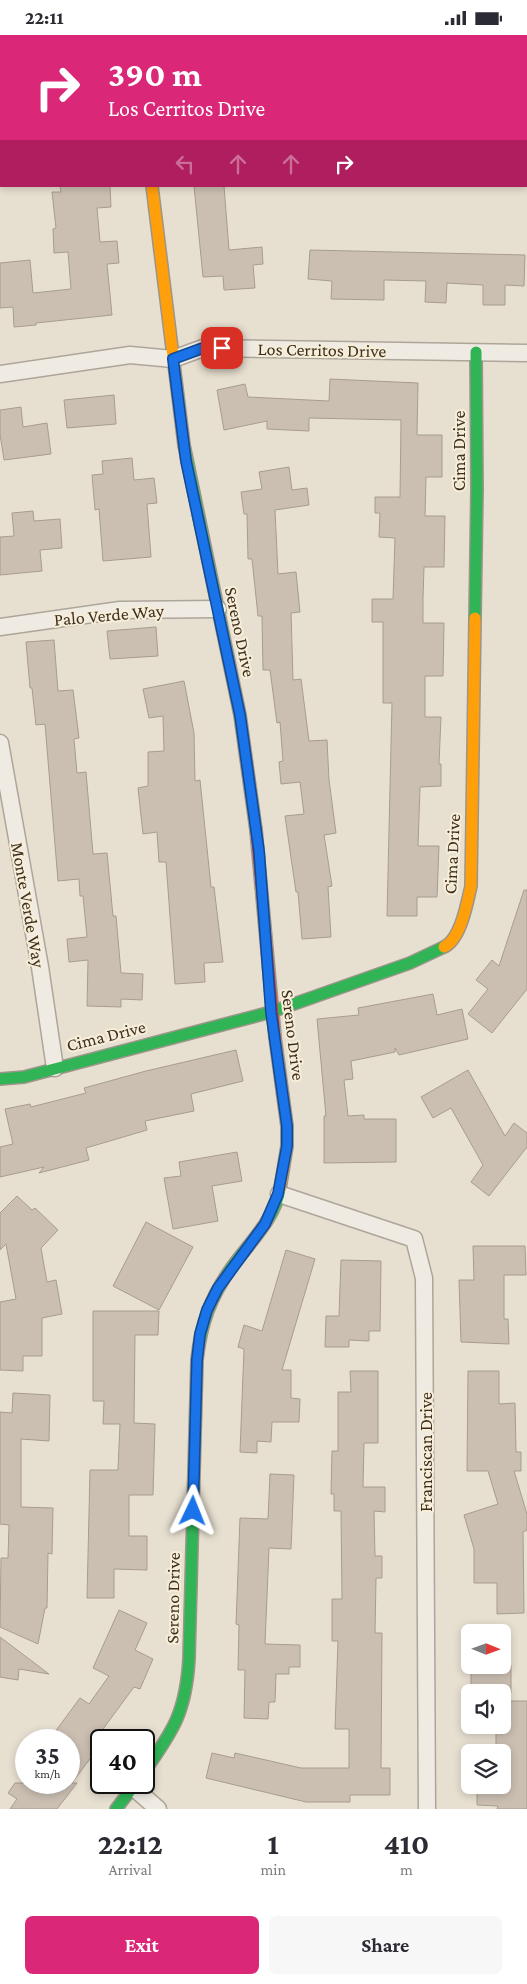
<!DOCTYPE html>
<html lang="en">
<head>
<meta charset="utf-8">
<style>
	:root { --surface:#fff; --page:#f7f7f7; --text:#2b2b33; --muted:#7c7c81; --accent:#db2777 }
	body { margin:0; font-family:"Crimson Pro",serif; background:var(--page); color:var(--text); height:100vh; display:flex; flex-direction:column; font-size:19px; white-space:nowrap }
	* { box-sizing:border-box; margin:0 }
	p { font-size:16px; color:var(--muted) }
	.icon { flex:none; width:28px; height:28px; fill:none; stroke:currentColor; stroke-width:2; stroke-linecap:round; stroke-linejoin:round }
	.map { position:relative; height:1774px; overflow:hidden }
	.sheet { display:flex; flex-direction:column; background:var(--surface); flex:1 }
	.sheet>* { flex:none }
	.guide { position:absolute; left:0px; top:0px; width:528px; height:152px; box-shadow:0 2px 8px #0003; background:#db2777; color:#fff; overflow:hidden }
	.needle { width:32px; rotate:91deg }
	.buttons { position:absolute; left:461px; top:1589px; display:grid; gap:10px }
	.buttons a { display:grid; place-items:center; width:50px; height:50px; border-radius:8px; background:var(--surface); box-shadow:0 2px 8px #0003; font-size:25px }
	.speed { position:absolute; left:15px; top:1694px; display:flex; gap:10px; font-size:25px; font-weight:700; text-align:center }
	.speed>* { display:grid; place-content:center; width:65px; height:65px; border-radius:50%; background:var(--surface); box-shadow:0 2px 8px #0003; line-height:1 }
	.speed small { font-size:12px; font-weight:400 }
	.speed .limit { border:2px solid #111; border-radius:8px; background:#fff; color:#111 }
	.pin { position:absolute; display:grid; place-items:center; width:42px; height:42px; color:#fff; margin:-21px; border-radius:10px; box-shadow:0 2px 8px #0006 }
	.me { position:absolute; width:55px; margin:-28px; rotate:2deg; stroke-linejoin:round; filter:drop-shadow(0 0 4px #0008) }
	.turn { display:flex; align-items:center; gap:18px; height:105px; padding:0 25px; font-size:22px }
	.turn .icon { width:65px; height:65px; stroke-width:2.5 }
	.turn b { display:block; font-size:35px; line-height:42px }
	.lanes { display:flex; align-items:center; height:48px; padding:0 25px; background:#0003; justify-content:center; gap:25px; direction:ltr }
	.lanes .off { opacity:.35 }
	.eta { display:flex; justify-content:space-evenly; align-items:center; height:85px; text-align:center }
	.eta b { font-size:30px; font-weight:700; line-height:35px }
	.action { display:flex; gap:10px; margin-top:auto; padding:10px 25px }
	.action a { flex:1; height:58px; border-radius:8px; background:var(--accent); color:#fff; font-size:20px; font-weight:700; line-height:58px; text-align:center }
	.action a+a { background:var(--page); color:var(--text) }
	.status { display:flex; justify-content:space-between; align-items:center; height:35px; padding:0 25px; background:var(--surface); direction:ltr }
	.status svg { height:14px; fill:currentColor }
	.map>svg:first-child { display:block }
	.building { fill:#cbbfb2; stroke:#a89c90 }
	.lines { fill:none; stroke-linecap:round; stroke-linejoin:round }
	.street-casing { stroke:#ada599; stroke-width:19 }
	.fast-casing { stroke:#9c958a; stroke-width:14 }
	.slow-casing { stroke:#9c958a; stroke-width:14 }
	.jam-casing { stroke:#9c958a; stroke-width:14 }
	.street { stroke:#efebe3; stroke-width:16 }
	.fast { stroke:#30b455; stroke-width:11 }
	.slow { stroke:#ff9f0a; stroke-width:11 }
	.jam { stroke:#e5322d; stroke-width:11 }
	.route-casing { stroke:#114b97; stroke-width:12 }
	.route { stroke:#1a73e8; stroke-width:9 }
	.labels { text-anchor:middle; stroke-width:4; stroke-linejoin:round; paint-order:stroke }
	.street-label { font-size:18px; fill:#3d2e20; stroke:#f7eed8 }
</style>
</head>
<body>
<div class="status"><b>22:11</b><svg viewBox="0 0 49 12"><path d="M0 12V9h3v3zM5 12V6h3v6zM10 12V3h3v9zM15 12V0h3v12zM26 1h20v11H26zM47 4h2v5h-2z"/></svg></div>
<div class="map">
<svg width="527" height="1774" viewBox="0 0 527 1774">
	<rect width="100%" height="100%" fill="#e7e0d1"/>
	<path class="building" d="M60 151H110L111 172 97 173 100 207 117 206 119 228 107 229 112 280 36 288V290L14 292 13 272 0 273V228L30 225 33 258 71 254 68 217 54 218 53 194 56 193 52 157H61Z
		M194 151H224L229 215 262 212 263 229 253 230 255 253 224 255 223 241 203 242Z
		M310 215 525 220 524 251 505 250V270H483V250L447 248 446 268 425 267 426 246 384 245V265L331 264 332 246 308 244Z
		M330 344 418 348 417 400H442V442H426L425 481H445L444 532H424L423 563V588H444L443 641H425V682H441L439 729H441V751L420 752 418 811H439L437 862H417V881H387L392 668H383V587H372V564H393L395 503 379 502 380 478H375V462H400L401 385 309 383V396L267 394V386L224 395 217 355 245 349 248 362 329 366Z
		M114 360 116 389 67 393 64 365Z
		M21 372 23 392 47 388 51 419 4 425 0 399V375Z
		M132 423 134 445 154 443 157 468 147 469 151 522 103 526 99 474 95 475 92 440 103 439 102 426Z
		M289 432 292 455 307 453 309 470 275 475 278 539 296 537 300 577 291 578 293 645 301 644 309 706 327 705 329 745 336 798 324 800 332 851 328 852 331 902 302 904 298 857H296L285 781 304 779 300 747 281 749 279 727 283 726 280 687 277 688 270 635H263L262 581H258L252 524H248L247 479H244L241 457 262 454 259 437Z
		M33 476 34 486 60 484 62 513 40 515 42 536 0 540V502L14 501 12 478Z
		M156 592 158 621 110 624 107 596Z
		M54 605 58 656 73 655 79 703 74 704 77 738 86 737 93 819 107 818 113 881H116L121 938 143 939 142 965 121 964V972L87 971 88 925 69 927 67 904 87 902 83 861H80L79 844 58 846 45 689 36 690 32 653H30L26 607Z
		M184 646 194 698 195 746 200 745 211 852H214L223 927 204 928 205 947 175 949 166 827H159L157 797 143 799 138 753 148 751V717L164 716 163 681 149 683 143 654Z
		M524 855H527V954L492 998 468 979 488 954 476 945 492 925 499 931Z
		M433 959 437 980 462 974 468 1004 399 1020 395 1013V1017L351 1026 353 1044 344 1045 348 1081 364 1080V1084H396V1127L324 1128V1081H326L317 984 359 980 358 973Z
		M236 1015 243 1046 191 1059 194 1076 145 1086 147 1095 86 1113 89 1125 39 1138 44 1132 0 1142V1112L13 1109 5 1074 30 1069 31 1072 86 1058 84 1053 146 1036Z
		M468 1035 505 1101 514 1088 527 1098V1112L489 1161 471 1147 483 1130 451 1073 433 1083 421 1062Z
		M237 1117 242 1146 212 1151 218 1186 173 1194 164 1143 181 1141 179 1127Z
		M17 1161 32 1175 35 1173 58 1195 41 1213 47 1247 56 1245 62 1279 42 1283V1321H23V1336L0 1335V1267L16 1264 6 1209 0 1215V1178Z
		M146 1187 193 1212 159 1275 113 1251Z
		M473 1211H525L526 1240H504V1284H508L509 1309 461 1307 459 1245H474Z
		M286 1215 315 1224 282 1335H291V1363L300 1364 299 1387H272L271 1407 257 1406V1418L240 1417 244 1314 238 1312 244 1290 262 1296Z
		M341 1225 381 1226 380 1296H369V1306L349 1305V1312H325L326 1281H339Z
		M93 1276H159L158 1300H135L134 1388 155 1389 153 1460H129V1501H147V1535L114 1534V1563H87L90 1435H118L120 1389H103L104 1366H93Z
		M350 1336H378V1408H364L363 1452H385V1477L374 1476 375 1521H382V1543H376L375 1598H382L381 1733H390V1760H350V1767H306L206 1743 212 1718 234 1723 235 1718 301 1733H349V1694H335L338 1606H332V1564H342L341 1476H334V1459H331L332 1416H338V1357H351Z
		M468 1336H499V1369L515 1368 516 1417H521V1436H514L527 1479V1495L523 1497 524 1578 497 1579V1548H474V1514L464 1480 498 1469 488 1436H467Z
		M13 1358 50 1360 49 1406 21 1404V1472L53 1473 52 1519 48 1518 47 1573H45L38 1609 0 1592 1 1523H8L9 1490 0 1489V1377L12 1378Z
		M270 1439 294 1440 291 1514 269 1513 265 1609 300 1610V1632H289V1639H276L275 1667H269L268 1684 244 1683 245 1635H238L239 1590 236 1589 240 1483 268 1484Z
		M119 1575 147 1588 135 1615 153 1624 140 1654 134 1652 92 1709 98 1713 72 1748H77L57 1774H10L17 1764 8 1758 15 1748H69V1705H49L80 1663 89 1669 109 1641 93 1633Z
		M0 1602 49 1639 19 1634 18 1645 0 1642Z
		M471 1630H511V1658H471Z
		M502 1666H527V1774H497L498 1771 477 1770V1750H502V1718H496V1690H502Z"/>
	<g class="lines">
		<defs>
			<path id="street" d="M0 339 130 320 173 324 203 313 527 318
				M0 592 120 575 218 574
				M0 708 40 932 55 1033
				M279 1159 414 1204 424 1243 427 1774
				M133 1752 158 1774"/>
			<path id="fast" d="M184 410 240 680 256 795
				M475 583 477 454 476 317
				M0 1044 24 1042 271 977 410 928 444 912
				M144 1737C174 1695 186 1676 189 1624L197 1325C201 1288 210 1263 232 1232 249 1208 275 1184 280 1154
				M116 1774 136 1748"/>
			<path id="slow" d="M127 1 130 0
				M0 59H1
				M152 151 184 410
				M444 912C461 904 467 868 471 851L475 583
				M275 1002 287 1091V1111L280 1154"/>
			<path id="jam" d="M256 795 275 1002"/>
		</defs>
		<use href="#street" class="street-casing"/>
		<use href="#fast" class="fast-casing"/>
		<use href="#slow" class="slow-casing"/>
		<use href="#jam" class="jam-casing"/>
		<use href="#street" class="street"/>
		<use href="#fast" class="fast"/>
		<use href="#slow" class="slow"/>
		<use href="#jam" class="jam"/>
	</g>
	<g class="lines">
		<defs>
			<path id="route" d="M193 1476 197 1325 200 1299 207 1275 218 1253 265 1189 278 1159 287 1111V1091L271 977 259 816 240 680 186 426 173 324 203 313H222"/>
		</defs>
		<use href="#route" class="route-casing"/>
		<use href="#route" class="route"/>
	</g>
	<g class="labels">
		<g class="street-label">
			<text transform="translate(322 315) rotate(1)" y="6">Los Cerritos Drive</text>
			<text transform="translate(459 416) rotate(-90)" y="6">Cima Drive</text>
			<text transform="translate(109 580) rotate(-5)" y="6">Palo Verde Way</text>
			<text transform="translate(240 597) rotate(78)" y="6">Sereno Drive</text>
			<text transform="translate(452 819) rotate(-87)" y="6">Cima Drive</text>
			<text transform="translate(28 870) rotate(80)" y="6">Monte Verde Way</text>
			<text transform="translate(293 1000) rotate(83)" y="6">Sereno Drive</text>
			<text transform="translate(106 1001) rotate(-14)" y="6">Cima Drive</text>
			<text transform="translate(426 1417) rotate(-90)" y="6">Franciscan Drive</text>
			<text transform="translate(173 1563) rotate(-89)" y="6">Sereno Drive</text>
		</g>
	</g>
</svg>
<div class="buttons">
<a><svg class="needle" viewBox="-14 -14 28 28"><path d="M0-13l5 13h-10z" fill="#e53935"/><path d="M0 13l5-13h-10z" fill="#7c7c81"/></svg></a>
<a><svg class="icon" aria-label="sound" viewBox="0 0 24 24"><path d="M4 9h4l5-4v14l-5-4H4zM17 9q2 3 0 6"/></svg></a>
<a><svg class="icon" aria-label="layers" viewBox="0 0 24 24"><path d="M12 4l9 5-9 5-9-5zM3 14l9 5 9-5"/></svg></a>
</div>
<div class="speed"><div>35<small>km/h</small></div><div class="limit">40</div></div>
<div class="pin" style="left:222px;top:313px;background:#d93025"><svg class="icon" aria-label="arrive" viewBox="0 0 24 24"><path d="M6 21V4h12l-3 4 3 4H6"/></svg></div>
<svg class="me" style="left:193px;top:1476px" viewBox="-20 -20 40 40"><path d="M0-17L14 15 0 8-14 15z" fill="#1a73e8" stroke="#fff" stroke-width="4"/></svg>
<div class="guide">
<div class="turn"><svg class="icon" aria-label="right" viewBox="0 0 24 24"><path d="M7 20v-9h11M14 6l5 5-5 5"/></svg><div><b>390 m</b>Los Cerritos Drive</div></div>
<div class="lanes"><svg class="icon off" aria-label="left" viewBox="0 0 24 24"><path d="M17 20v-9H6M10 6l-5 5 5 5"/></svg><svg class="icon off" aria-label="ahead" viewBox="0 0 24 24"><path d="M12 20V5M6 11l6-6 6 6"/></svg><svg class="icon off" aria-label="ahead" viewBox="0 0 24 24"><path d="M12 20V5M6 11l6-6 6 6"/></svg><svg class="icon" aria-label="right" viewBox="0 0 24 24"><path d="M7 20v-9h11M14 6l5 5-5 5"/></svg></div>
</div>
</div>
<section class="sheet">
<div class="eta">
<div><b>22:12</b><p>Arrival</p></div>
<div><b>1</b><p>min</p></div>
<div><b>410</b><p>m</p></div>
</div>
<div class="action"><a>Exit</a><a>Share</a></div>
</section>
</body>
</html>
